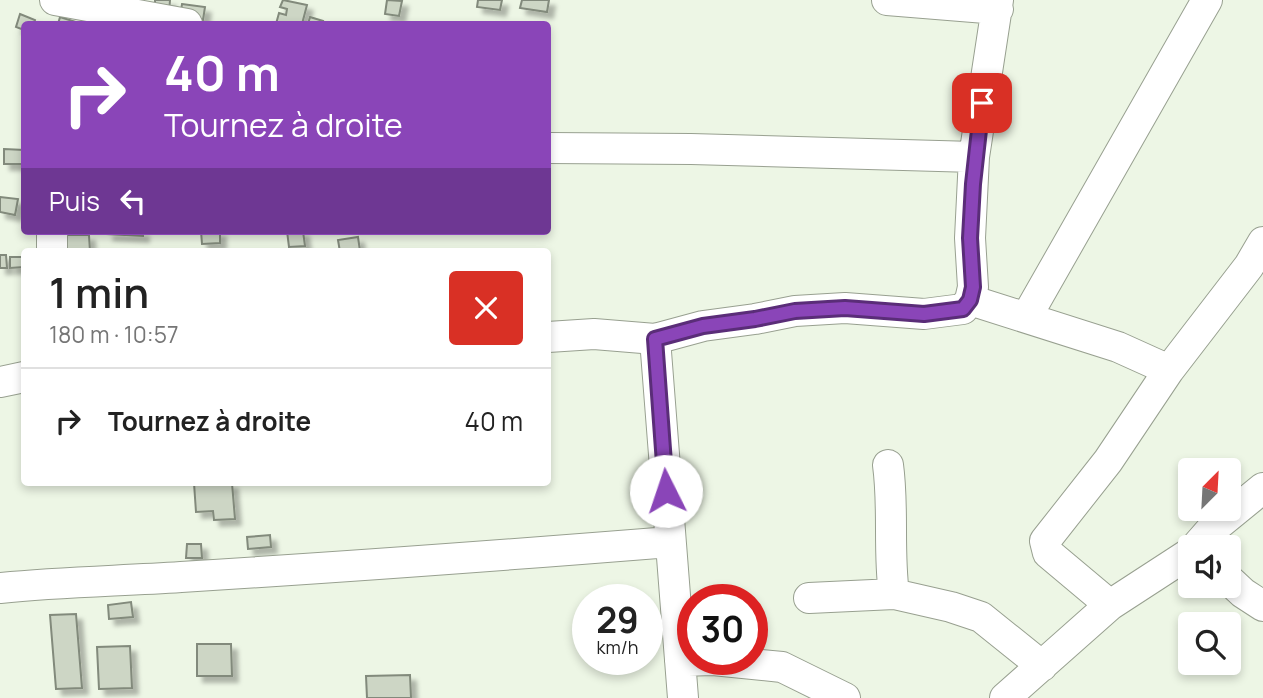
<!DOCTYPE html>
<html lang="fr">
<head>
<meta charset="utf-8">
<style>
	:root { --surface:#fff; --page:#f2f2f2; --text:#222; --muted:#767676; --line:#e0e0e0 }
	body { margin:0; font-family:Manrope,sans-serif; background:var(--page); color:var(--text); height:100vh; display:flex; flex-direction:column; font-size:26px; white-space:nowrap }
	* { box-sizing:border-box; margin:0 }
	p { font-size:23px; color:var(--muted) }
	.icon { flex:none; width:38px; height:38px; fill:none; stroke:currentColor; stroke-width:2; stroke-linecap:round; stroke-linejoin:round }
	.map { position:relative; flex:1; overflow:hidden }
	.details { position:absolute; left:21px; top:248px; width:530px; height:238px; display:flex; flex-direction:column; background:var(--surface); border-radius:7px; box-shadow:0 4px 10px #0003 }
	.details>* { flex:none }
	.top-card { position:absolute; left:21px; top:21px; width:530px; height:214px; border-radius:7px; box-shadow:0 4px 10px #0003; background:#8a45b8; color:#fff; overflow:hidden }
	.needle { width:46px; rotate:24deg }
	.controls { position:absolute; left:1178px; top:458px; display:grid; gap:14px }
	.controls a { display:grid; place-items:center; width:63px; height:63px; border-radius:7px; background:var(--surface); box-shadow:0 4px 10px #0003; font-size:35px }
	.speed { position:absolute; left:572px; top:584px; display:flex; gap:14px; font-size:35px; font-weight:700; text-align:center }
	.speed>* { display:grid; place-content:center; width:91px; height:91px; border-radius:50%; background:var(--surface); box-shadow:0 4px 10px #0003; line-height:1 }
	.speed small { font-size:18px; font-weight:400 }
	.speed .limit { border:10px solid #d22; background:#fff; color:#111 }
	.pin { position:absolute; display:grid; place-items:center; width:60px; height:60px; color:#fff; margin:-30px; border-radius:14px; box-shadow:0 4px 10px #0006 }
	.me { position:absolute; width:77px; margin:-38px; rotate:356deg; stroke-linejoin:round; filter:drop-shadow(0 0 5px #0008) }
	.turn { display:flex; align-items:center; gap:24px; height:147px; padding:0 28px; font-size:32px }
	.turn .icon { width:91px; height:91px; stroke-width:2.5 }
	.turn b { display:block; font-size:49px; line-height:60px }
	.then { display:flex; align-items:center; height:66px; padding:0 28px; background:#0003; gap:14px; font-size:26px }
	.round { display:grid; place-items:center; flex:none; width:74px; height:74px; border-radius:7px; background:var(--page) }
	.head { display:flex; align-items:center; justify-content:space-between; height:119px; padding:0 28px }
	h1 { font-size:42px; font-weight:600; line-height:52px }
	ul { padding:0; list-style:none }
	li { display:flex; align-items:center; gap:21px; height:105px; padding:0 28px; border-top:2px solid var(--line) }
	li div { flex:1 }
	li b { display:block; font-size:26px }
	li em { font-style:normal }
	.map>svg:first-child { display:block }
	.building { fill:#cdd6c5; stroke:#828a7b; stroke-width:2; filter:url(#shadow) }
	.lines { fill:none; stroke-linecap:round; stroke-linejoin:round }
	.minor-casing { stroke:#98a090; stroke-width:32 }
	.minor { stroke:#fff; stroke-width:30 }
	.route-casing { stroke:#5a2d78; stroke-width:18 }
	.route { stroke:#8a45b8; stroke-width:12 }
</style>
</head>
<body>
<div class="map">
<svg width="1263" height="698" viewBox="0 0 1263 698">
	<defs>
		<filter id="shadow"><feDropShadow dx="6" dy="6" stdDeviation="2" flood-color="#0004"/></filter>
	</defs>
	<rect width="100%" height="100%" fill="#edf6e5"/>
	<path class="building" d="M155 0H170L169 14 155 13Z
		M283 0 307 5 302 24H276L279 13 286 15 287 9 280 7Z
		M387 0 402 1 399 16 385 14Z
		M478 0H502L500 10 477 7Z
		M522 0H549L547 12 520 8Z
		M182 4 205 7 203 20 180 17Z
		M20 14 35 20 34 24H24V30L16 27Z
		M60 17 82 24H58Z
		M310 17 323 21 322 24H308Z
		M4 149 24 150V164H4Z
		M0 197 18 199 15 215 0 212Z
		M108 231H143V236L107 234Z
		M201 231H220V243L202 244Z
		M287 231H303L305 246 289 247Z
		M57 235H89L90 252H57Z
		M358 237 360 251 340 252 338 240Z
		M0 255H6L7 268H0Z
		M10 257H24V267L10 268Z
		M194 483H232L235 519 214 520 213 511 196 512Z
		M270 535 271 547 248 549 247 537Z
		M187 544H201L202 558H186Z
		M131 602 133 617 109 619 108 605Z
		M76 614 82 688 56 689 50 615Z
		M197 644H231L232 676H197Z
		M130 646 132 688 99 689 97 647Z
		M410 675 411 698H367L366 676Z"/>
	<g class="lines">
		<defs>
			<path id="minor" d="M55 0 187 24
				M887 0 998 9
				M548 148 691 149 974 157
				M52 231V252
				M970 300 1118 347 1169 370
				M1027 316 1207 0
				M548 337 594 334 655 339 703 326 755 319 795 311 845 308 924 314 963 309 970 300 973 287 970 238 974 157 998 0
				M655 339 683 698
				M0 382 24 377
				M888 465C894 508 888 551 894 594L951 607 981 617 1042 666
				M1195 548 1209 532 1263 488
				M1228 579 1243 593 1263 606
				M0 588C60 582 120 581 181 577 344 567 507 555 670 542
				M809 598 894 594
				M1110 605 1048 553 1045 541 1108 461 1169 370 1249 266 1263 242
				M680 661 713 660 782 667 845 698
				M1005 698 1110 605 1190 553"/>
		</defs>
		<use href="#minor" class="minor-casing"/>
		<use href="#minor" class="minor"/>
	</g>
	<g class="lines">
		<defs>
			<path id="route" d="M666 491 655 339 703 326 755 319 795 311 845 308 924 314 963 309 970 300 973 287 970 238 973 184 982 103"/>
		</defs>
		<use href="#route" class="route-casing"/>
		<use href="#route" class="route"/>
	</g>
</svg>
<div class="controls">
<a><svg class="needle" viewBox="-14 -14 28 28"><path d="M0-13l5 13h-10z" fill="#e53935"/><path d="M0 13l5-13h-10z" fill="#767676"/></svg></a>
<a><svg class="icon" aria-label="sound" viewBox="0 0 24 24"><path d="M4 9h4l5-4v14l-5-4H4zM17 9q2 3 0 6"/></svg></a>
<a><svg class="icon" aria-label="search" viewBox="0 0 24 24"><circle cx="10" cy="10" r="6"/><path d="M15 15l6 6"/></svg></a>
</div>
<div class="speed"><div>29<small>km/h</small></div><div class="limit">30</div></div>
<div class="pin" style="left:982px;top:103px;background:#d93025"><svg class="icon" aria-label="arrive" viewBox="0 0 24 24"><path d="M6 21V4h12l-3 4 3 4H6"/></svg></div>
<svg class="me" style="left:666px;top:491px" viewBox="-20 -20 40 40"><circle r="19" fill="#fff"/><path d="M0-13L10 11 0 6-10 11z" fill="#8a45b8"/></svg>
<div class="top-card">
<div class="turn"><svg class="icon" aria-label="right" viewBox="0 0 24 24"><path d="M7 20v-9h11M14 6l5 5-5 5"/></svg><div><b>40 m</b>Tournez à droite</div></div>
<div class="then">Puis<svg class="icon" aria-label="left" viewBox="0 0 24 24"><path d="M17 20v-9H6M10 6l-5 5 5 5"/></svg></div>
</div>
<section class="details">
<div class="head"><div><h1>1 min</h1><p>180 m · 10:57</p></div><a class="round" style="background:#d93025;color:#fff"><svg class="icon" aria-label="close" viewBox="0 0 24 24"><path d="M6 6l12 12M18 6L6 18"/></svg></a></div>
<ul>
<li><svg class="icon" aria-label="right" viewBox="0 0 24 24"><path d="M7 20v-9h11M14 6l5 5-5 5"/></svg><div><b>Tournez à droite</b></div><em>40 m</em></li>
</ul>
</section>
</div>
</body>
</html>
